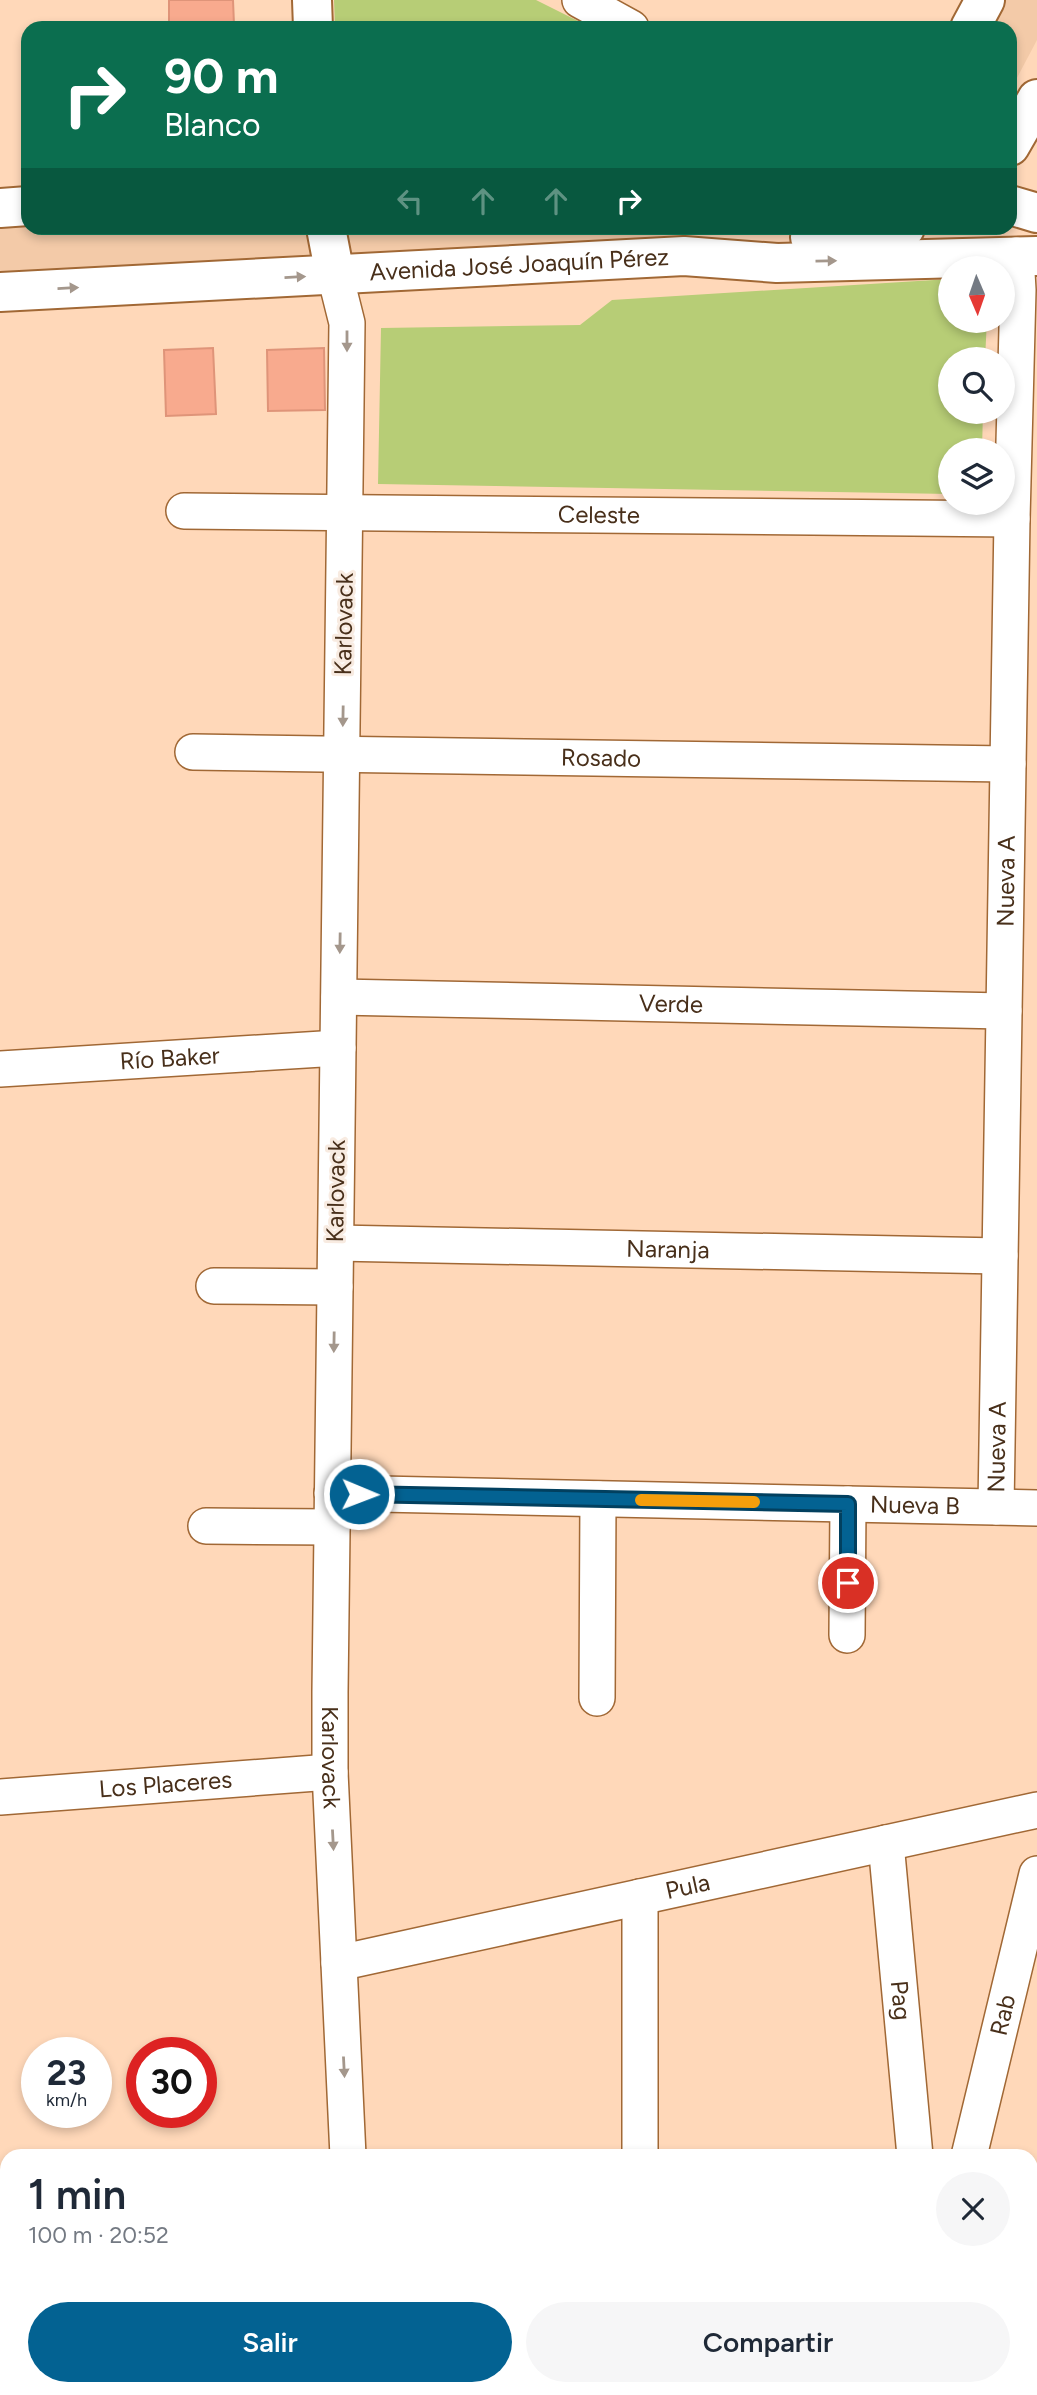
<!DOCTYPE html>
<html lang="es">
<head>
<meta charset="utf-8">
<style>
	:root { --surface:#fff; --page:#f6f6f7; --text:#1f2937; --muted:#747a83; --accent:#036292 }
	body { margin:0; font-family:Figtree,sans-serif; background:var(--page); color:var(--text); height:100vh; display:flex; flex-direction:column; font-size:26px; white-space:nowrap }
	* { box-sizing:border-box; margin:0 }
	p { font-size:23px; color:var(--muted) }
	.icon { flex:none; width:38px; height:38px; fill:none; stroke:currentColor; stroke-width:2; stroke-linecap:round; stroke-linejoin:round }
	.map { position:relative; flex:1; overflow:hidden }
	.details { position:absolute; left:0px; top:2149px; width:1038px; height:247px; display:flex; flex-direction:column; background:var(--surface); border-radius:21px 21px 0 0; box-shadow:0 4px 10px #0003 }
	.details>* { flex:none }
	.banner { position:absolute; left:21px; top:21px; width:996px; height:214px; border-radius:21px; box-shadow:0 4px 10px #0003; background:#0b6e4f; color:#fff; overflow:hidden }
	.needle { width:46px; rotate:178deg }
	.fabs { position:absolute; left:938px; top:256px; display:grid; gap:14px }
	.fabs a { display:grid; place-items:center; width:77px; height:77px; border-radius:50%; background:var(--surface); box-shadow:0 4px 10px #0003; font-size:35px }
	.speed { position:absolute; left:21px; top:2037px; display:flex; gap:14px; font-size:35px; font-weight:700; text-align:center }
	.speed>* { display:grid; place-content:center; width:91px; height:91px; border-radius:50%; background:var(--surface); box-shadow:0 4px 10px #0003; line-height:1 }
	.speed small { font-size:18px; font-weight:400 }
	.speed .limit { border:10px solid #d22; background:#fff; color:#111 }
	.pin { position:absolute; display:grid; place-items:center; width:60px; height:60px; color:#fff; margin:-30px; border:4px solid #fff; border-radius:50%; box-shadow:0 2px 7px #0007 }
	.me { position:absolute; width:77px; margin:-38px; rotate:91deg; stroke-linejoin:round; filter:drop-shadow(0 0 5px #0008) }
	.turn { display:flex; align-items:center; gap:24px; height:147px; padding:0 28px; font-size:32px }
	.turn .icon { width:91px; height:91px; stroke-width:2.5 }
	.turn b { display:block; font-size:49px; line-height:60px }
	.lanes { display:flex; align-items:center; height:66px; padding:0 28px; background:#0003; justify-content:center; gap:35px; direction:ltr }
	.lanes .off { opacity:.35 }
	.round { display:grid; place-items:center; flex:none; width:74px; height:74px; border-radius:37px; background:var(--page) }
	.overview { display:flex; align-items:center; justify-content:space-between; height:119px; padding:0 28px }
	h1 { font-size:42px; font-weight:600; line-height:52px }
	.primary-button { display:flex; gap:14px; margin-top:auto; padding:14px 28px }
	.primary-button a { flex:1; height:80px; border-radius:42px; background:var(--accent); color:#fff; font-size:28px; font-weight:600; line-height:80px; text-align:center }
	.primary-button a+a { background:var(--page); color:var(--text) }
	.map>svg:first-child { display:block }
	.built { fill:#f3caa8 }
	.green { fill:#b7cd76 }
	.building { fill:#f8aa8e; stroke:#df9479; stroke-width:2 }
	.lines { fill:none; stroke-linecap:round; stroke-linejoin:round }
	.street-casing { stroke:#a16835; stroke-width:38 }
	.secondary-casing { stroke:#a16835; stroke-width:42 }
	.primary-casing { stroke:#a16835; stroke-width:42 }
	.street { stroke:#fff; stroke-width:35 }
	.secondary { stroke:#fff; stroke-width:38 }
	.primary { stroke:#fff; stroke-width:38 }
	.oneway { fill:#a4978c }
	.route-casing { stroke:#02405f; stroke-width:18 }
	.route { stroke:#036292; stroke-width:12 }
	.slow { stroke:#f59e0b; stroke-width:12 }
	.labels { text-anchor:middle; stroke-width:6; stroke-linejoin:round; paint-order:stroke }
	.street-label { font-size:24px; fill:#482f1a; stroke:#f8ebe1 }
</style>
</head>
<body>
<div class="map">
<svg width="1037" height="2395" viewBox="0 0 1037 2395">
	<rect width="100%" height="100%" fill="#ffd8b9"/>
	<path class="built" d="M965 0H1037V40L1010 91V28H950Z
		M28 189V228H796L192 267 0 275V190Z"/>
	<path class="green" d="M334 0H536L592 28H335Z
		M950 279V320H987L985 359H950V411H983L982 450H950V494L378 484 381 328 580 325 612 300Z"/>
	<path class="building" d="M169 0H233L234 25 169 27Z
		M111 22V28H47V24Z
		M213 348 216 414 166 416 164 350Z
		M324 348 325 410 268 411 267 350Z"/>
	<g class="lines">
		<defs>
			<g id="street">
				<path d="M580 0 631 28"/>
				<path id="s1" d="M335 275 347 323 330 1692V1772L348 2156"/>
				<path id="s2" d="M184 511 1012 519"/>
				<path id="s3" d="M193 752 1008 764"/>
				<path id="s4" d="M339 997 1004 1011"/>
				<path id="s5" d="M0 1069 338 1048"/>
				<path id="s6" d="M336 1243 1000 1256"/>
				<path d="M214 1286 335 1287"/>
				<path id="s7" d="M332 1493 1037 1508"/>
				<path id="s8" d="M996 1507 1012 519 1018 290 1016 255"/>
				<path d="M206 1526 332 1527"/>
				<path d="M847 1635 848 1504"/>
				<path d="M597 1698 598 1499"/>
				<path id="s9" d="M0 1797 330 1772"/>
				<path id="s10" d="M886 1843 915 2156"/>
				<path id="s11" d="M339 1963 1037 1810"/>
				<path d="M640 2156V1897"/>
				<path id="s12" d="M969 2156 1037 1874"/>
				<path d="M0 2363 3 2395"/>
				<path d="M358 2389V2395"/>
				<path d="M639 2395V2389"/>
				<path d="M911 2395 912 2389"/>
			</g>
			<path id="secondary" d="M312 0 313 28
				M970 28 985 0
				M1010 146 1037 99
				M326 228 335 275"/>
			<g id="primary">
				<path d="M1010 205 1037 213"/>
				<path d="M0 208 28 206"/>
				<path d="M810 237 869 234 905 228"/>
				<path id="s13" d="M0 292 684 256 777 263 1037 256"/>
			</g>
		</defs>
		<use href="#street" class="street-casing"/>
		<use href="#secondary" class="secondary-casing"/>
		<use href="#primary" class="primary-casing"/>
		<use href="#street" class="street"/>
		<use href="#secondary" class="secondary"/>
		<use href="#primary" class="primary"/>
	</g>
	<defs><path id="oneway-solid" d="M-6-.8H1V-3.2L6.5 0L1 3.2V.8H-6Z" transform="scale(1.75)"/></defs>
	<g class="oneway">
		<use href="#oneway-solid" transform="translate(826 261) rotate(-1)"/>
		<use href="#oneway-solid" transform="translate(295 277) rotate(-3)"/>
		<use href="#oneway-solid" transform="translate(68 288) rotate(-3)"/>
		<use href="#oneway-solid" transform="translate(347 341) rotate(90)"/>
		<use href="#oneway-solid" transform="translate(343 716) rotate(91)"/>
		<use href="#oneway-solid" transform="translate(340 943) rotate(91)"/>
		<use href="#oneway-solid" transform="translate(334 1342) rotate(91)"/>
		<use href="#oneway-solid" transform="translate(333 1840) rotate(87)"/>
		<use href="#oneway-solid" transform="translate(344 2067) rotate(87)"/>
	</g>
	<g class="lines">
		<defs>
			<path id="route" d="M359 1494 848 1504V1583"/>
		</defs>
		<use href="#route" class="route-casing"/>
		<use href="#route" class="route"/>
		<path class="slow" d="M641 1500 754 1502"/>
	</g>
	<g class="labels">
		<g class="street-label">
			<text dy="8" stroke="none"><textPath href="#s13" startOffset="520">Avenida José Joaquín Pérez</textPath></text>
			<text dy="8" stroke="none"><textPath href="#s2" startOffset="415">Celeste</textPath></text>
			<text transform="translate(344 624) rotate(-89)" y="8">Karlovack</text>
			<text dy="8" stroke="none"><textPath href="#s3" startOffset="408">Rosado</textPath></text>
			<text dy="8" stroke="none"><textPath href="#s8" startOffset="626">Nueva A</textPath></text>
			<text dy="8" stroke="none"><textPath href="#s4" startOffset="332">Verde</textPath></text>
			<text dy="8" stroke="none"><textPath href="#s5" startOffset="170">Río Baker</textPath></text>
			<text transform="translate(336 1191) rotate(-89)" y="8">Karlovack</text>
			<text dy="8" stroke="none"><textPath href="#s6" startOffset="332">Naranja</textPath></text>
			<text dy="8" stroke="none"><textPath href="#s8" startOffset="60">Nueva A</textPath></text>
			<text dy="8" stroke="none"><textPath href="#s7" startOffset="583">Nueva B</textPath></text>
			<text dy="8" stroke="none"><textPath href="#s1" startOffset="1484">Karlovack</textPath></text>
			<text dy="8" stroke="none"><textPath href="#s9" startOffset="166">Los Placeres</textPath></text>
			<text dy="8" stroke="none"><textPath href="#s11" startOffset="357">Pula</textPath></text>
			<text dy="8" stroke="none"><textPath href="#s10" startOffset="158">Pag</textPath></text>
			<text dy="8" stroke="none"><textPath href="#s12" startOffset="145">Rab</textPath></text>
		</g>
	</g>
</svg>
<div class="fabs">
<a><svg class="needle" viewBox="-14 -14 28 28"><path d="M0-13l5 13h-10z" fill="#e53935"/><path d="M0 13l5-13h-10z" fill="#747a83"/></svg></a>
<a><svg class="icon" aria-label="search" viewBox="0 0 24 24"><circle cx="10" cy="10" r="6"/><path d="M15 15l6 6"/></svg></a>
<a><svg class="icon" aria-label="layers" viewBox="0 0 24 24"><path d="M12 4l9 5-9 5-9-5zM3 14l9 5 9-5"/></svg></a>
</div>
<div class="speed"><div>23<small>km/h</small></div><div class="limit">30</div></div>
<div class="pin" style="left:848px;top:1583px;background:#d93025"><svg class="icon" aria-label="arrive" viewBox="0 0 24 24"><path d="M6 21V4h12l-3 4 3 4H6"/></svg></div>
<svg class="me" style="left:359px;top:1494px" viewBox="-20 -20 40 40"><circle r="17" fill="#036292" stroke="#fff" stroke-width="3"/><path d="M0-11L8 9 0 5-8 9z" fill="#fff"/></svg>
<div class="banner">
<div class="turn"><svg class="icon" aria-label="right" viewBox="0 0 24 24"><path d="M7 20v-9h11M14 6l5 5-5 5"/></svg><div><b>90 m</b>Blanco</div></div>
<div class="lanes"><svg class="icon off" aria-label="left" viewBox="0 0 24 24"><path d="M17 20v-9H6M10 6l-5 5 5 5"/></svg><svg class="icon off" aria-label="ahead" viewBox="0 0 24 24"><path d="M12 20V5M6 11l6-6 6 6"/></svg><svg class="icon off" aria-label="ahead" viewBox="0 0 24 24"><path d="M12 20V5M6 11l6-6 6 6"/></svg><svg class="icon" aria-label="right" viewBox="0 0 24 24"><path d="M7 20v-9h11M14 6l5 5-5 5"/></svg></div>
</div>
<section class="details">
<div class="overview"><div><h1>1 min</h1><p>100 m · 20:52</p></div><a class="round"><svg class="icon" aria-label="close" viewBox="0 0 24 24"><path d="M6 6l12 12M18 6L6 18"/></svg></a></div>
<div class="primary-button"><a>Salir</a><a>Compartir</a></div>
</section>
</div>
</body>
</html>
